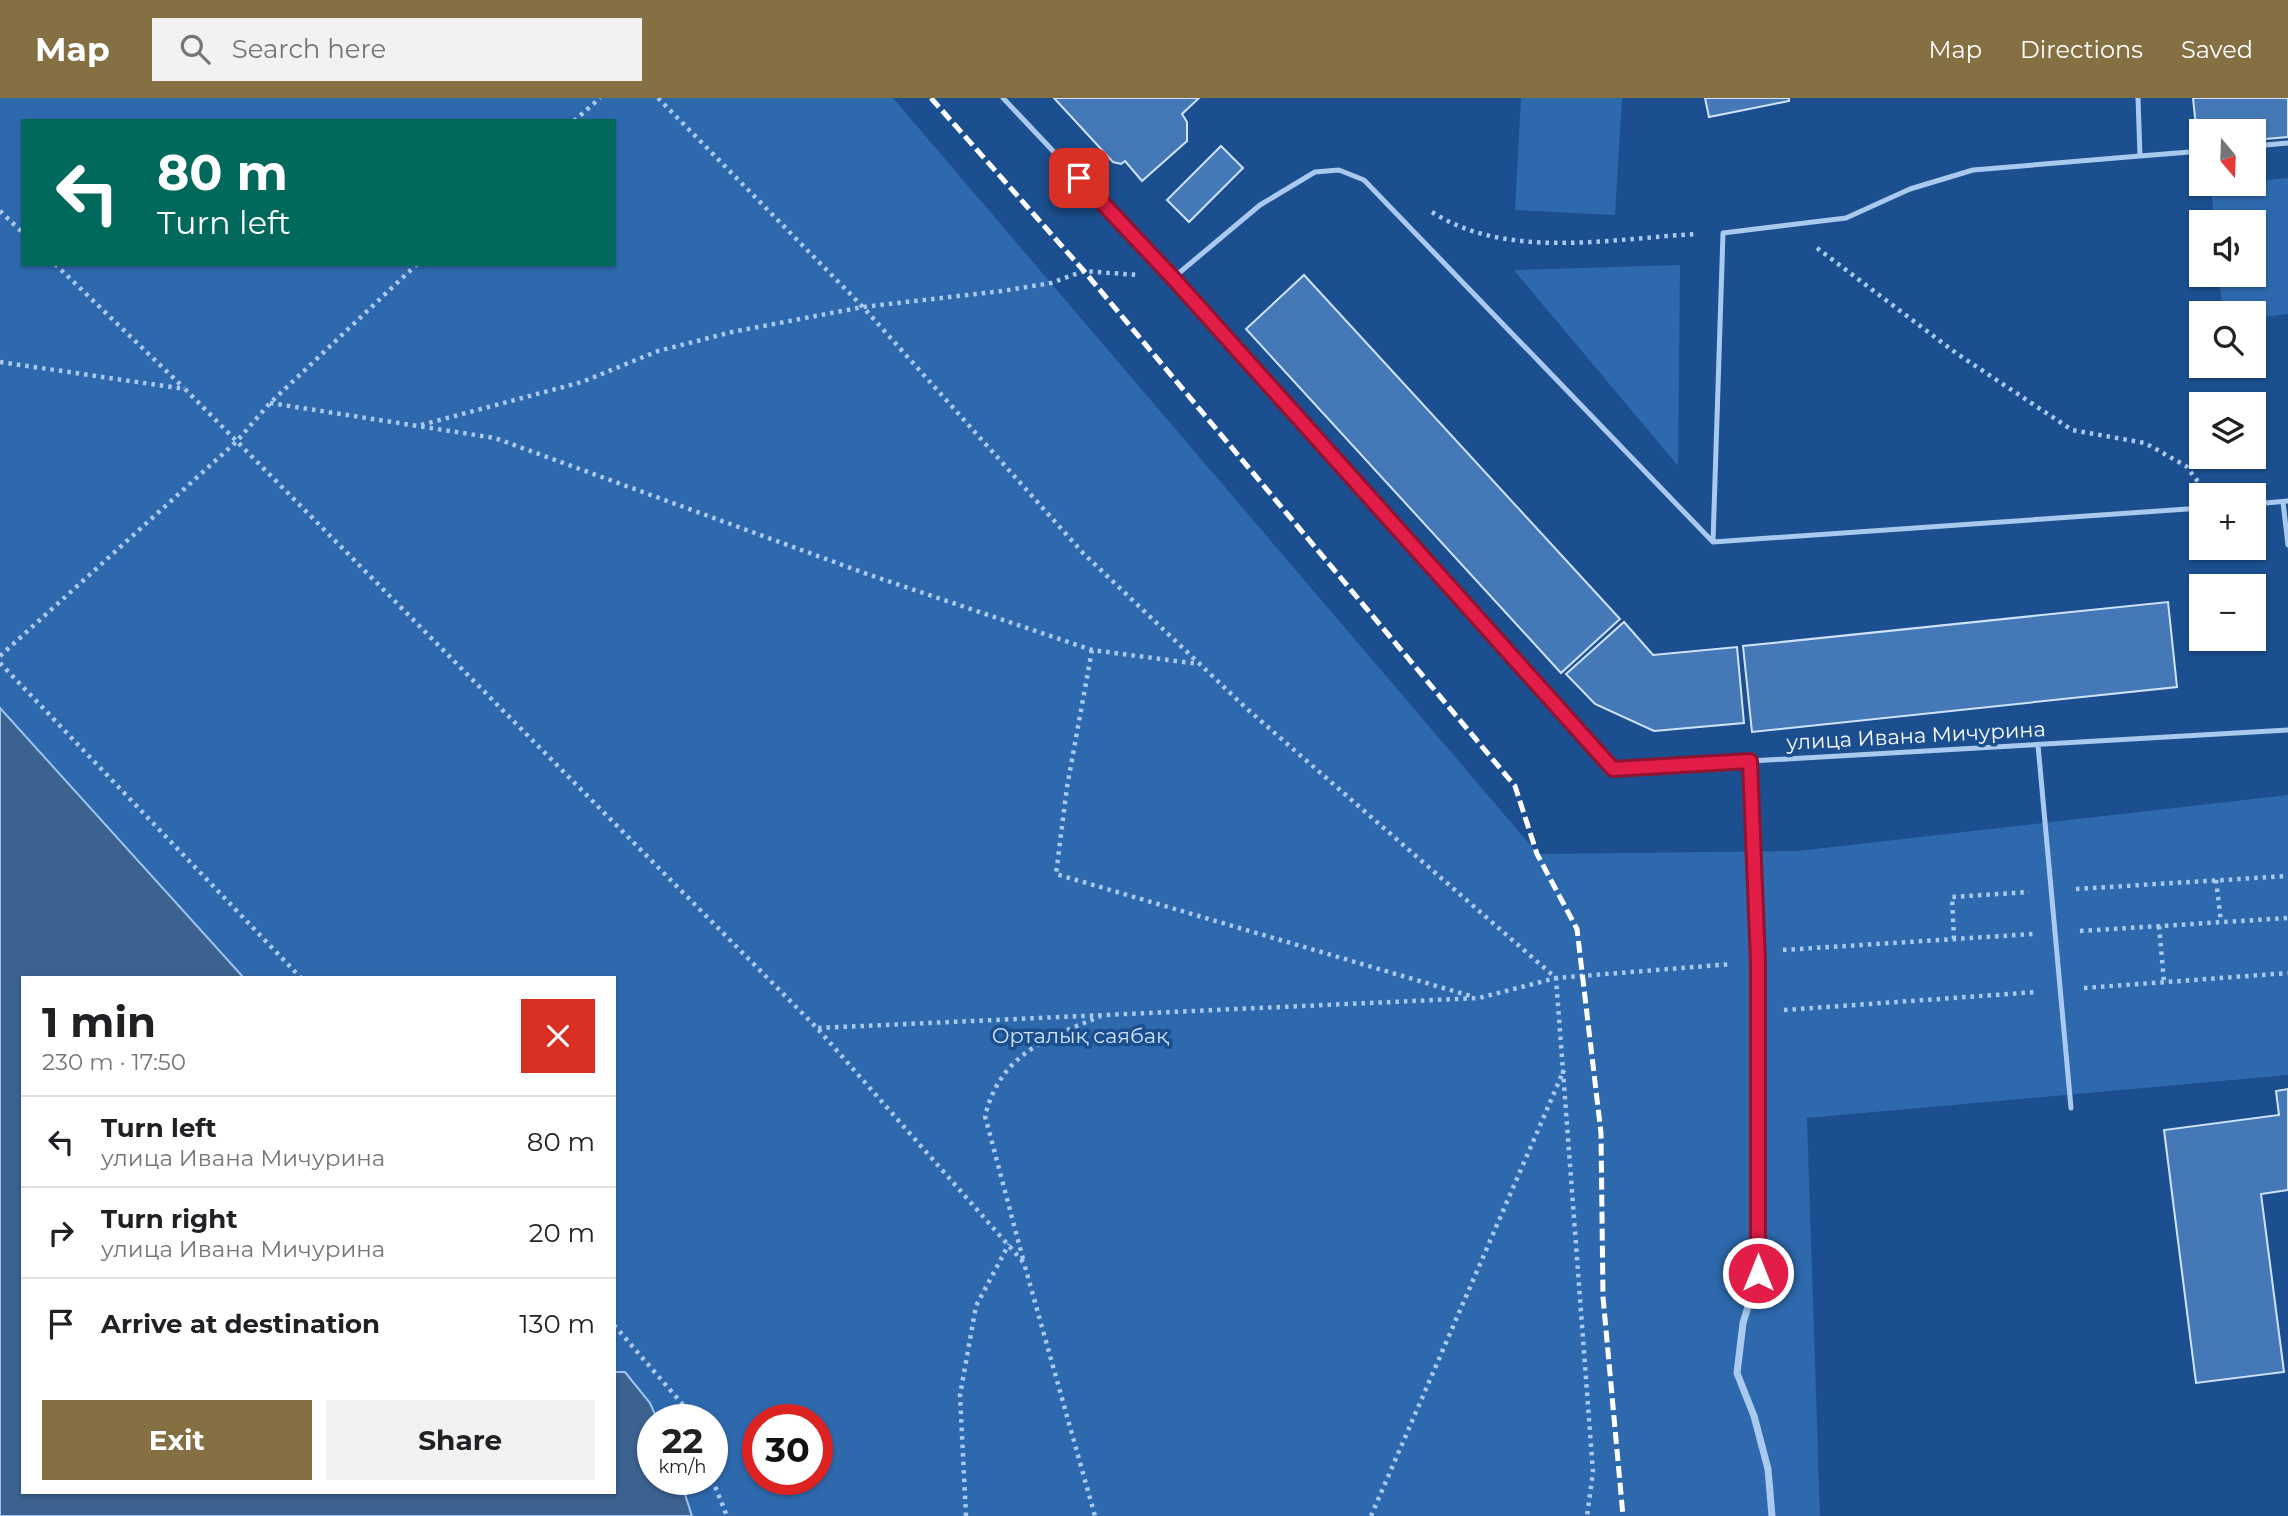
<!DOCTYPE html>
<html lang="en">
<head>
<meta charset="utf-8">
<style>
	:root { --surface:#fff; --page:#f2f2f2; --text:#202124; --muted:#757577; --line:#e0e0e0; --accent:#847042 }
	body { margin:0; font-family:Montserrat,sans-serif; background:var(--page); color:var(--text); height:100vh; display:flex; flex-direction:column; font-size:26px; white-space:nowrap }
	* { box-sizing:border-box; margin:0 }
	p { font-size:23px; color:var(--muted) }
	.icon { flex:none; width:38px; height:38px; fill:none; stroke:currentColor; stroke-width:2; stroke-linecap:round; stroke-linejoin:round }
	.map { position:relative; flex:1; overflow:hidden }
	.side { position:absolute; left:21px; top:878px; width:595px; height:518px; display:flex; flex-direction:column; background:var(--surface); border-radius:0px; box-shadow:0 2px 5px #0004 }
	.side>* { flex:none }
	.banner { position:absolute; left:21px; top:21px; width:595px; height:147px; border-radius:0px; box-shadow:0 2px 5px #0004; background:#00695c; color:#fff; overflow:hidden }
	.needle { width:46px; rotate:161deg }
	.buttons { position:absolute; left:2189px; top:21px; display:grid; gap:14px }
	.buttons a { display:grid; place-items:center; width:77px; height:77px; border-radius:0px; background:var(--surface); box-shadow:0 2px 5px #0004; font-size:35px }
	.speed { position:absolute; left:637px; top:1306px; display:flex; gap:14px; font-size:35px; font-weight:700; text-align:center }
	.speed>* { display:grid; place-content:center; width:91px; height:91px; border-radius:50%; background:var(--surface); box-shadow:0 2px 5px #0004; line-height:1 }
	.speed small { font-size:18px; font-weight:400 }
	.speed .limit { border:10px solid #d22; background:#fff; color:#111 }
	.pin { position:absolute; display:grid; place-items:center; width:60px; height:60px; color:#fff; margin:-30px; border-radius:14px; box-shadow:0 4px 10px #0006 }
	.me { position:absolute; width:77px; margin:-38px; rotate:0deg; stroke-linejoin:round; filter:drop-shadow(0 0 5px #0008) }
	.turn { display:flex; align-items:center; gap:24px; height:147px; padding:0 21px; font-size:32px }
	.turn .icon { width:91px; height:91px; stroke-width:2.5 }
	.turn b { display:block; font-size:49px; line-height:60px }
	.round { display:grid; place-items:center; flex:none; width:74px; height:74px; border-radius:0px; background:var(--page) }
	.summary { display:flex; align-items:center; justify-content:space-between; height:119px; padding:0 21px }
	h1 { font-size:42px; font-weight:700; line-height:52px }
	.button { display:flex; gap:14px; margin-top:auto; padding:14px 21px }
	.button a { flex:1; height:80px; border-radius:0px; background:var(--accent); color:#fff; font-size:28px; font-weight:700; line-height:80px; text-align:center }
	.button a+a { background:var(--page); color:var(--text) }
	ul { padding:0; list-style:none }
	li { display:flex; align-items:center; gap:21px; height:91px; padding:0 21px; border-top:2px solid var(--line) }
	li div { flex:1 }
	li b { display:block; font-size:26px }
	li em { font-style:normal }
	header { display:flex; align-items:center; gap:42px; box-sizing:border-box; height:98px; padding:0 35px; background:var(--accent); color:#fff }
	header strong { font-size:33px }
	nav { display:flex; gap:38px; margin-inline-start:auto; font-size:24px }
	.search { width:490px; height:63px; background:var(--page); display:flex; align-items:center; gap:18px; box-sizing:border-box; padding:0 24px; border-radius:0px; color:var(--muted); font-size:26px }
	.map>svg:first-child { display:block }
	.green { fill:#2e69ad; fill-rule:evenodd }
	.water { fill:#3c6290; stroke:#9cc4f0; stroke-width:2 }
	.building { fill:#4478b7; stroke:#cfe3fa; stroke-width:2 }
	.lines { fill:none; stroke-linecap:round; stroke-linejoin:round }
	.path { stroke:#a9c9ee; stroke-width:4.5; stroke-dasharray:3.5 5; stroke-linecap:butt }
	.lane { stroke:#a9c9ee; stroke-width:5 }
	.street { stroke:#a9c9ee; stroke-width:7 }
	.rail { stroke:#fff; stroke-width:5; stroke-dasharray:12 5; stroke-linecap:butt }
	.route-casing { stroke:#92132f; stroke-width:18 }
	.route { stroke:#e11d48; stroke-width:12 }
	.labels { text-anchor:middle; stroke-width:7; stroke-linejoin:round; paint-order:stroke }
	.street-label { font-size:21px; fill:#fff; stroke:#1b4f8f }
	.park-label { font-size:21px; fill:#cfe3fa; stroke:#1b4f8f }
</style>
</head>
<body>
<header>
<strong>Map</strong>
<div class="search"><svg class="icon" aria-label="search" viewBox="0 0 24 24"><circle cx="10" cy="10" r="6"/><path d="M15 15l6 6"/></svg>Search here</div>
<nav><a>Map</a><a>Directions</a><a>Saved</a></nav>
</header>
<div class="map">
<svg width="2288" height="1418" viewBox="0 0 2288 1418">
	<rect width="100%" height="100%" fill="#1b4f8f"/>
	<path class="green" d="M0 0H893L1538 756 1798 753 2288 697V977L1807 1020 1820 1418H0ZM23 23H614V166H23ZM23 880H614V1395H23ZM653 1321H712V1381H653ZM758 1321H817V1381H758Z
		M1521 0H1622L1615 117 1515 112Z
		M2288 80V216L2254 220V215H2223L2219 177H2254V124H2214L2211 88Z
		M1680 167 1678 368 1514 172Z"/>
	<path class="water" d="M0 610 244 880H23V1395H614V1274H625L650 1305 657 1321H653V1381H680L692 1418H0Z"/>
	<path class="building" d="M1054 0H1199L1182 16 1187 24V43L1142 83 1125 63 1121 66 1113 64Z
		M1705 0H1789V3L1709 19Z
		M2193 0H2288V39L2254 42V33H2202V47L2198 48Z
		M1221 48 1243 70 1189 124 1167 102Z
		M1304 177 1620 521 1561 575 1246 231Z
		M2168 504 2177 589 1752 634 1743 548Z
		M1624 524 1653 557 1737 549 1744 625 1654 633 1595 606 1566 576Z
		M2288 991V1092L2261 1096 2284 1274 2196 1285 2164 1032 2279 1017 2276 993Z"/>
	<g class="lines">
		<path class="path" d="M658 0 863 209 1083 455 1246 610 1556 880 1593 1374 1587 1418
			M574 23 600 0
			M0 113 23 135
			M1432 114C1508 163 1613 140 1698 136
			M1817 150 1956 255 2072 332 2145 345 2186 368 2199 385
			M55 166 184 290
			M0 264 185 291 817 930 1024 1165 1095 1418
			M270 305 495 340 867 476 1092 552 1199 566
			M421 327 582 284 658 253 732 234 863 209 1002 193 1051 185 1084 173 1137 177
			M1092 552 1067 689 1056 776 1474 899
			M0 558 236 344 270 305 417 166
			M0 565 301 880
			M2216 782 2221 824
			M2076 791 2288 778
			M2159 828 2164 884
			M2080 833 2288 820
			M1954 841 1952 799 2029 794
			M1783 852 2033 836
			M2084 890 2288 875
			M1784 912 2037 894
			M818 930 1479 900 1556 880 1732 866
			M1023 1161 985 1018C1001 955 1046 941 1101 918
			M614 1227 684 1308 689 1321
			M712 1381 727 1418
			M966 1418 960 1297 976 1208 1009 1146
			M1371 1418 1564 972"/>
		<path class="lane" d="M1003 0 1173 180 1613 671 2288 632
			M2138 0 2140 58 2202 53
			M2254 48 2288 45
			M1173 180 1260 107 1315 74 1339 72 1364 82 1713 444 2202 410
			M2283 404 2288 447
			M2254 406 2288 403
			M1713 444 1723 135 1846 120 1910 91 1973 72 2140 58
			M2038 647 2071 1010"/>
		<path class="street" d="M1750 663 1758 864V1176L1743 1225 1737 1275 1754 1318 1768 1371 1772 1418"/>
		<path class="rail" d="M931 0 1084 173 1515 688 1537 756 1577 831 1601 1035 1603 1199 1623 1418"/>
	</g>
	<g class="lines">
		<defs>
			<path id="route" d="M1079 80 1173 180 1613 671 1750 663 1758 864V1175"/>
		</defs>
		<use href="#route" class="route-casing"/>
		<use href="#route" class="route"/>
	</g>
	<g class="labels">
		<g class="street-label">
			<text transform="translate(1916 638) rotate(-3)" y="7">улица Ивана Мичурина</text>
		</g>
		<g class="park-label">
			<text x="1080" y="945">Орталық саябақ</text>
		</g>
	</g>
</svg>
<div class="buttons">
<a><svg class="needle" viewBox="-14 -14 28 28"><path d="M0-13l5 13h-10z" fill="#e53935"/><path d="M0 13l5-13h-10z" fill="#757577"/></svg></a>
<a><svg class="icon" aria-label="sound" viewBox="0 0 24 24"><path d="M4 9h4l5-4v14l-5-4H4zM17 9q2 3 0 6"/></svg></a>
<a><svg class="icon" aria-label="search" viewBox="0 0 24 24"><circle cx="10" cy="10" r="6"/><path d="M15 15l6 6"/></svg></a>
<a><svg class="icon" aria-label="layers" viewBox="0 0 24 24"><path d="M12 4l9 5-9 5-9-5zM3 14l9 5 9-5"/></svg></a>
<a>+</a>
<a>−</a>
</div>
<div class="speed"><div>22<small>km/h</small></div><div class="limit">30</div></div>
<div class="pin" style="left:1079px;top:80px;background:#d93025"><svg class="icon" aria-label="arrive" viewBox="0 0 24 24"><path d="M6 21V4h12l-3 4 3 4H6"/></svg></div>
<svg class="me" style="left:1758px;top:1175px" viewBox="-20 -20 40 40"><circle r="17" fill="#e11d48" stroke="#fff" stroke-width="3"/><path d="M0-11L8 9 0 5-8 9z" fill="#fff"/></svg>
<div class="banner">
<div class="turn"><svg class="icon" aria-label="left" viewBox="0 0 24 24"><path d="M17 20v-9H6M10 6l-5 5 5 5"/></svg><div><b>80 m</b>Turn left</div></div>
</div>
<section class="side">
<div class="summary"><div><h1>1 min</h1><p>230 m · 17:50</p></div><a class="round" style="background:#d93025;color:#fff"><svg class="icon" aria-label="close" viewBox="0 0 24 24"><path d="M6 6l12 12M18 6L6 18"/></svg></a></div>
<ul>
<li><svg class="icon" aria-label="left" viewBox="0 0 24 24"><path d="M17 20v-9H6M10 6l-5 5 5 5"/></svg><div><b>Turn left</b><p>улица Ивана Мичурина</p></div><em>80 m</em></li>
<li><svg class="icon" aria-label="right" viewBox="0 0 24 24"><path d="M7 20v-9h11M14 6l5 5-5 5"/></svg><div><b>Turn right</b><p>улица Ивана Мичурина</p></div><em>20 m</em></li>
<li><svg class="icon" aria-label="arrive" viewBox="0 0 24 24"><path d="M6 21V4h12l-3 4 3 4H6"/></svg><div><b>Arrive at destination</b></div><em>130 m</em></li>
</ul>
<div class="button"><a>Exit</a><a>Share</a></div>
</section>
</div>
</body>
</html>
